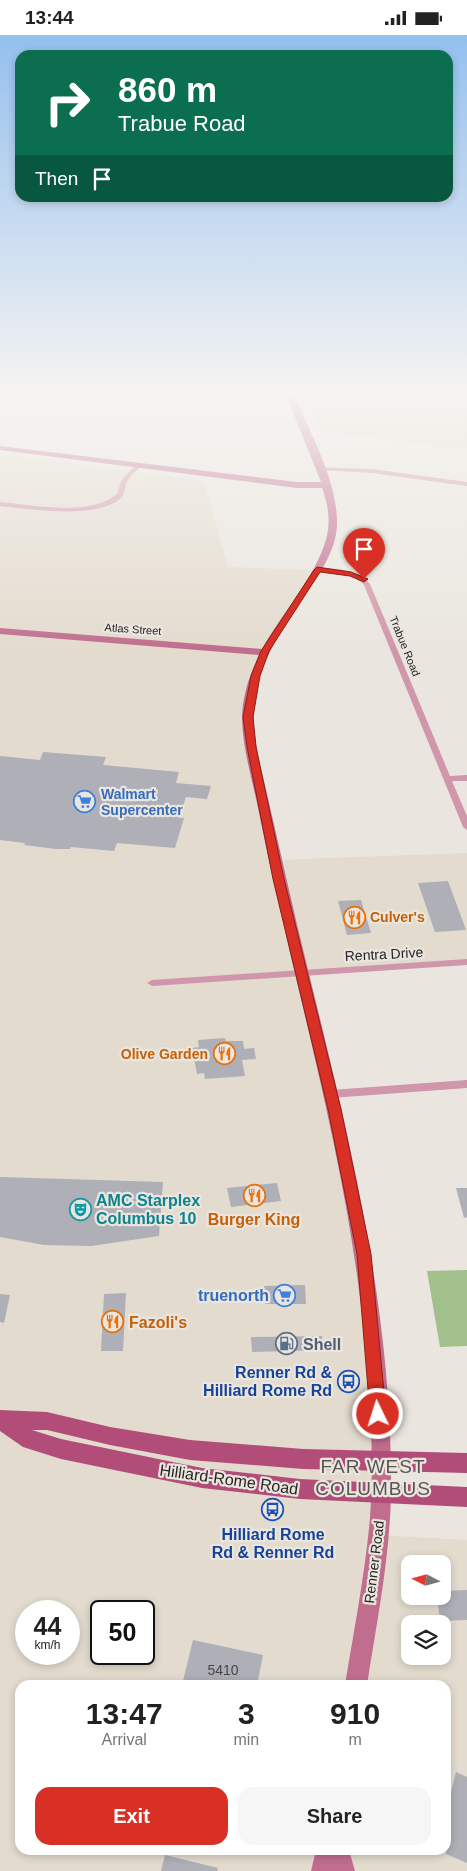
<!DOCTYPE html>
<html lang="en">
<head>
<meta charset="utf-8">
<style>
	:root { --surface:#fff; --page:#f6f6f6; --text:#222; --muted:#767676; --accent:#d93025 }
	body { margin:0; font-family:Helvetica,sans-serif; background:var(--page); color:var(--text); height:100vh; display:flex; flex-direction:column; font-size:19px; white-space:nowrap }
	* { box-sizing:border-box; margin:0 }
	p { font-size:16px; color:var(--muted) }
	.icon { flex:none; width:28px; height:28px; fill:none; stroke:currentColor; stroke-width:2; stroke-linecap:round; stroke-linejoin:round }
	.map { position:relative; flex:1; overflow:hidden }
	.side { position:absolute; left:15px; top:1645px; width:436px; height:175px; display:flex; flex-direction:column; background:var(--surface); border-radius:15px; box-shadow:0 2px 8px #0003 }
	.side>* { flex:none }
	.hud { position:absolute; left:15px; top:15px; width:438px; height:152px; border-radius:15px; box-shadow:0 2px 8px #0003; background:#0b6e4f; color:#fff; overflow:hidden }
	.needle { width:32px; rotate:276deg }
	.controls { position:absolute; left:401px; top:1520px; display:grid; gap:10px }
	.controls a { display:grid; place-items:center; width:50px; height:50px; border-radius:10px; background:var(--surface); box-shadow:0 2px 8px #0003; font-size:25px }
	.speed { position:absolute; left:15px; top:1565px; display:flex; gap:10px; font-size:25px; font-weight:700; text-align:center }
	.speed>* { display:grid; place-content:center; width:65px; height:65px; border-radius:50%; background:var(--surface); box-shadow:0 2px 8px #0003; line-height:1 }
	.speed small { font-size:12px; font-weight:400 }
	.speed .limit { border:2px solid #111; border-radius:8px; background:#fff; color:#111 }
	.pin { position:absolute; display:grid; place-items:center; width:42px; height:42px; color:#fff; margin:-51px -21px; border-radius:50% 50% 50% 0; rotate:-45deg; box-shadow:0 0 5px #0007 }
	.pin .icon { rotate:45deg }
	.me { position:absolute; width:55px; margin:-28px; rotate:356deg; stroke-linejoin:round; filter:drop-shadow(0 0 4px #0008) }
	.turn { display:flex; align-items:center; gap:18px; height:105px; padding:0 20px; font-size:22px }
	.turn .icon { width:65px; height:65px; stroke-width:2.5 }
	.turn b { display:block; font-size:35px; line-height:42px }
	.then { display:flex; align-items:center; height:48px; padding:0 20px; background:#0003; gap:10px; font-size:19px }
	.eta { display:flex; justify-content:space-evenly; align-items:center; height:85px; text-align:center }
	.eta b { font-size:30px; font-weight:700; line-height:35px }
	.button { display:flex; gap:10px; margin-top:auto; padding:10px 20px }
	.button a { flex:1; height:58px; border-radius:15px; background:var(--accent); color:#fff; font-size:20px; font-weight:700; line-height:58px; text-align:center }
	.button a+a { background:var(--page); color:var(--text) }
	.status { display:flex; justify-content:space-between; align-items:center; height:35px; padding:0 25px; background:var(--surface); direction:ltr }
	.status svg { height:14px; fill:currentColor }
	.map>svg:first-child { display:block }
	.built { fill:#e3dbce; fill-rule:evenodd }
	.green { fill:#a2c08b }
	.building { fill:#aeafb7 }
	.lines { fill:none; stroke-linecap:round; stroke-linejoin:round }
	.street { fill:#d096ab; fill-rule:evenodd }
	.secondary { fill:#c06d8e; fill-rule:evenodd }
	.primary { fill:#b24d7a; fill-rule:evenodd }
	.route { fill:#d93025; stroke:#8d1f18 }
	.labels { text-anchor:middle; stroke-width:4.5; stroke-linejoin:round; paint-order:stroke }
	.far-street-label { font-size:11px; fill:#262422; stroke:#eae6df }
	.shop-label { font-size:14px; font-weight:bold; fill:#366cbe; stroke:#eae6df; text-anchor:start }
	.food-label { font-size:14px; font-weight:bold; fill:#c56008; stroke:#eae6df; text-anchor:start }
	.street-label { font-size:14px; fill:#262422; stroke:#eae6df }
	.near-number-label { font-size:14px; fill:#484747 }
	.near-culture-label { font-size:16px; font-weight:bold; fill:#0d838f; stroke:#eae6df; text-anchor:start }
	.near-food-label { font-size:16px; font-weight:bold; fill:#c56008; stroke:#eae6df }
	.near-shop-label { font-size:16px; font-weight:bold; fill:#366cbe; stroke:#eae6df; text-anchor:end }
	.near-service-label { font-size:16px; font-weight:bold; fill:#4e5e75; stroke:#eae6df; text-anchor:start }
	.near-transit-label { font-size:16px; font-weight:bold; fill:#164399; stroke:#eae6df; text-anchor:end }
	.near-street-label { font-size:16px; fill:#262422; stroke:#eae6df }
	.near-quarter-label { font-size:19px; letter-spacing:1px; fill:#595650; stroke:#eae6df }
</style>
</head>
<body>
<div class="status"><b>13:44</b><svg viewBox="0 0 49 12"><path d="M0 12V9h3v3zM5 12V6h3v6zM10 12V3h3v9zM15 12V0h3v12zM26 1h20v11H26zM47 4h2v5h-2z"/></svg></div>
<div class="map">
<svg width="467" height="1836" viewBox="0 0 467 1836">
	<rect width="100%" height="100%" fill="#eae6df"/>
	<path class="built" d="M304 360H467V415L320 396Z
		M0 419 204 446 228 532 317 535 267 612 248 683 275 825 467 818V927L302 938 364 1219 378 1500 467 1505V1836H0ZM410 1529H442V1561H410ZM26 1576H69V1619H26ZM101 1576H144V1619H101ZM410 1589H442V1621H410ZM20 1650H446V1815H20Z"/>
	<path class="green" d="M467 1235V1311L440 1312 427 1236Z"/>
	<path class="building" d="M43 717 106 722 103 730 179 737 176 748 211 751 207 764 186 762 179 783H184L175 813 117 808 114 816 71 812 70 814H56L24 810 25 808 0 805V721L40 725Z
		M448 846 466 895 435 897 418 848Z
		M361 865 371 898 347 900 338 866Z
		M225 1003 226 1006H243L244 1014 254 1013 256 1024 242 1025 245 1041 205 1044 204 1038 197 1039 192 1013 199 1012 198 1005Z
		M0 1142 163 1147 159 1201 91 1211 44 1210 0 1202Z
		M277 1148 281 1166 231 1172 227 1153Z
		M456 1153H467V1182L464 1183Z
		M305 1250 306 1269H265L264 1251Z
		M126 1258 123 1316H101L104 1259Z
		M0 1259 10 1260 4 1288 0 1287Z
		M322 1301 323 1315 252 1317 251 1302Z
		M467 1555V1585L440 1586 437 1561H442V1556Z
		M193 1605 263 1620 257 1650H182Z
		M456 1737 467 1742V1828L446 1819V1777Z
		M165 1820 218 1833 217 1836H161Z"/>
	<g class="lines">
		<path class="street" d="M136 430 141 431C137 436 131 439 128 445 124 451 126 458 121 463 97 485 30 474 0 471V467C34 470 89 482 117 459L122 444Z
			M317 432 372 434 467 447V451L372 438 319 435 317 434Z
			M317 533C336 534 357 533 370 549L450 741 467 740V746H452L467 781V795L463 792 364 550C351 536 332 539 315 536L314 535Z
			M467 924V930L152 951 147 948 152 945Z
			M467 1045V1053L331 1063 327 1062 325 1059 327 1056 331 1055Z"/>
		<path class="secondary" d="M286 360H294C310 397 336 444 337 485 338 510 324 532 311 551 288 587 257 626 254 670 252 696 258 721 264 746 279 810 293 875 309 939 351 1109 393 1281 391 1458 390 1522 377 1586 367 1650H345C354 1595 365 1539 370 1483 375 1411 369 1335 360 1263 343 1125 306 991 276 856 269 827 263 797 257 768 251 741 243 713 242 685 242 662 249 641 259 620L0 599V593L262 614C281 579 323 533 328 495 330 481 327 466 322 453H297L0 415V411L297 447H321Z
			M316 1815H349L355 1836H311Z"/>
		<path class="primary" d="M0 1375 47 1377 110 1392 190 1405 303 1414 467 1418V1438L303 1434 190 1425 110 1410 47 1395H32L61 1404 202 1433 300 1444 467 1452V1472L300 1464 202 1453 61 1424 23 1412 0 1396Z"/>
	</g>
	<linearGradient id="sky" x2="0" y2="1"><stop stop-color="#94c0ef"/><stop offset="0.58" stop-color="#f6f4f1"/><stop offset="1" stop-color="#f6f4f1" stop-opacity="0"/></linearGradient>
	<rect width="467" height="617" fill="url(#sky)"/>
	<path class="route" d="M317 532 351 537 368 544 364 547 350 541 320 537 269 616 260 641 253 682 256 712 284 844 341 1074 371 1219 386 1379 384 1384 378 1386 373 1384 370 1379 357 1219 328 1074 273 844 247 712 243 682 251 641 261 616 314 535Z"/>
	<defs>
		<symbol id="supermarket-ring" viewBox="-11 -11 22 22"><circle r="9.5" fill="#eae6df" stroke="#3f7fe0" stroke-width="1.5"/><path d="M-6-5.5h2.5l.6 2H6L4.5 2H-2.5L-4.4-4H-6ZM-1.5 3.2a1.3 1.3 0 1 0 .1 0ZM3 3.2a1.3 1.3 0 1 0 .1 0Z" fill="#3f7fe0"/></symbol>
		<symbol id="restaurant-ring" viewBox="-11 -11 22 22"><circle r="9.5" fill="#eae6df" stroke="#e8710a" stroke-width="1.5"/><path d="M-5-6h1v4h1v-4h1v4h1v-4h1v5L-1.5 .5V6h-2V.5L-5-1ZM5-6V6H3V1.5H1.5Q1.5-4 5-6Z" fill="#e8710a"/></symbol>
		<symbol id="theatre-ring" viewBox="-11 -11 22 22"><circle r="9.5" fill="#eae6df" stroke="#0f9aa8" stroke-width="1.5"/><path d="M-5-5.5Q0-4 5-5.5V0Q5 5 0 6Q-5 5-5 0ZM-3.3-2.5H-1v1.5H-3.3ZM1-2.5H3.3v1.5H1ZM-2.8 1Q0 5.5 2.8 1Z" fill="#0f9aa8"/></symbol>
		<symbol id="fuel-ring" viewBox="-11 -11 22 22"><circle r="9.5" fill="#eae6df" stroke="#5c6f8a" stroke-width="1.5"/><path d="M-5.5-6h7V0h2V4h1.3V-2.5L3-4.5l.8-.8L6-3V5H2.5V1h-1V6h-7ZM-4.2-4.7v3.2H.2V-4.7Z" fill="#5c6f8a"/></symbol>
		<symbol id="bus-ring" viewBox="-11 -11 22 22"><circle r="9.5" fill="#eae6df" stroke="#1a4fb4" stroke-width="1.5"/><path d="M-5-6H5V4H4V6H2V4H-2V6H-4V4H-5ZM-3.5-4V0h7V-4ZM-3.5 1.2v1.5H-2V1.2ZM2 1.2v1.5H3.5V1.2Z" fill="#1a4fb4"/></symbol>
	</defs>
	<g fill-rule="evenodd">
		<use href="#supermarket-ring" x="72" y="754" width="25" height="25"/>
		<use href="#restaurant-ring" x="342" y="870" width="25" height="25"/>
		<use href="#restaurant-ring" x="212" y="1006" width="25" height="25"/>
		<use href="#restaurant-ring" x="242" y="1148" width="25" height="25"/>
		<use href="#theatre-ring" x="68" y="1162" width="25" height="25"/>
		<use href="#supermarket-ring" x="272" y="1248" width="25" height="25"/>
		<use href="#restaurant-ring" x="100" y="1274" width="25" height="25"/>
		<use href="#fuel-ring" x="274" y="1296" width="25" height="25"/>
		<use href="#bus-ring" x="336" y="1334" width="25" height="25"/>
		<use href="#bus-ring" x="260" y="1462" width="25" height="25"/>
	</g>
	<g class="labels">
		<g class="far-street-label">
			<text transform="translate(133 594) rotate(4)" y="4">Atlas Street</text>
			<text transform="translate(405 611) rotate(68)" y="4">Trabue Road</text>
		</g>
		<g class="shop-label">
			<text x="101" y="764">Walmart<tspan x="101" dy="16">Supercenter</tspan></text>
		</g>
		<g class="food-label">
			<text x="370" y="887">Culver's</text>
			<text x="208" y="1024" text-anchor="end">Olive Garden</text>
		</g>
		<g class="street-label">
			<text transform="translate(384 919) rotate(-3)" y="5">Rentra Drive</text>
			<text transform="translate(374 1527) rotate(-83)" y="5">Renner Road</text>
		</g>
		<g class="near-number-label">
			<text x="223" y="1640">5410</text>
		</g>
		<g class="near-culture-label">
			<text x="96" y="1171">AMC Starplex<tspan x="96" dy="18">Columbus 10</tspan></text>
		</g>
		<g class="near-food-label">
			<text x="254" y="1190">Burger King</text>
			<text x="129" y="1293" text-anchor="start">Fazoli's</text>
		</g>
		<g class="near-shop-label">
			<text x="269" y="1266">truenorth</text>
		</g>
		<g class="near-service-label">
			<text x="303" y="1315">Shell</text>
		</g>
		<g class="near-transit-label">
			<text x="332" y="1343">Renner Rd &amp;<tspan x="332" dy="18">Hilliard Rome Rd</tspan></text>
			<text x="273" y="1505" text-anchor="middle">Hilliard Rome<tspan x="273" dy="18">Rd &amp; Renner Rd</tspan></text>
		</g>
		<g class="near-street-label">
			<text transform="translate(229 1444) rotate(8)" y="6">Hilliard-Rome Road</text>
		</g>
		<g class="near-quarter-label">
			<text x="373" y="1438">FAR WEST<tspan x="373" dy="22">COLUMBUS</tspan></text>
		</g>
	</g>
</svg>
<div class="controls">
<a><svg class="needle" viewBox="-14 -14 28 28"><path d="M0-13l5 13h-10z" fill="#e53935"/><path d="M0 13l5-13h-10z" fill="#767676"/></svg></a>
<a><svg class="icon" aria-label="layers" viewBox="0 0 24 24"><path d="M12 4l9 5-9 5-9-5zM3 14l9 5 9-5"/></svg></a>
</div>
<div class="speed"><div>44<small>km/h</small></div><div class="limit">50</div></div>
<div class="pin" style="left:364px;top:544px;background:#d93025"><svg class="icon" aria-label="arrive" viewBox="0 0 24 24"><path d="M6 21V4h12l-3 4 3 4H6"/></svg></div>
<svg class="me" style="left:378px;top:1379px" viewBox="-20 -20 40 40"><circle r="17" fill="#d93025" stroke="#fff" stroke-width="3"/><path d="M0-11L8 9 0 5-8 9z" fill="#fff"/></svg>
<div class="hud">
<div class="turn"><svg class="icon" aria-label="right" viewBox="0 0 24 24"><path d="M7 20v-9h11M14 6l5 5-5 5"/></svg><div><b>860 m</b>Trabue Road</div></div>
<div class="then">Then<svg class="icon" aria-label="arrive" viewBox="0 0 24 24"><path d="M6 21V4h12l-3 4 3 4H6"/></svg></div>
</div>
<section class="side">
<div class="eta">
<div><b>13:47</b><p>Arrival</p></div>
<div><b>3</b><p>min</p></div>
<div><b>910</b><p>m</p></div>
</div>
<div class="button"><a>Exit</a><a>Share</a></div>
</section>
</div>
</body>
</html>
